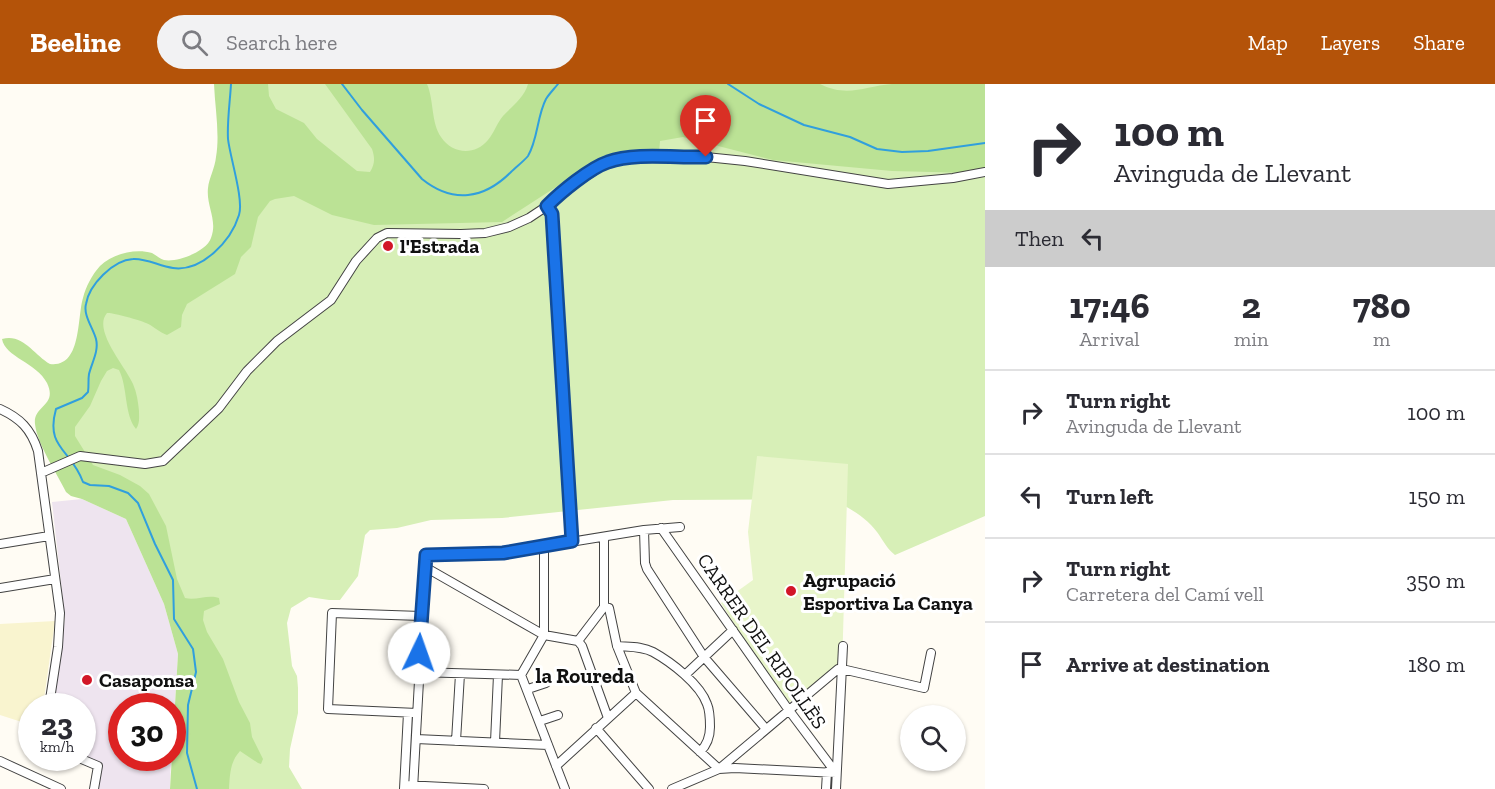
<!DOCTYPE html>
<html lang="en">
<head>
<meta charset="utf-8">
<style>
	:root { --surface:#fff; --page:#f2f2f3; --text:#2b2b33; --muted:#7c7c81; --line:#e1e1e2; --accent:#b45309 }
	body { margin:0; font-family:"Zilla Slab",serif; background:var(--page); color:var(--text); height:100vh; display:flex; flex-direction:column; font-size:22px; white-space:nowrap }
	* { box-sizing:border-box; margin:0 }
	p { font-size:20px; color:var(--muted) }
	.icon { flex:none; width:33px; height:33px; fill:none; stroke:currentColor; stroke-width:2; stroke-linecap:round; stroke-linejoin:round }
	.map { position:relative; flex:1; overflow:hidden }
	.sheet { display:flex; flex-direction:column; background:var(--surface); width:510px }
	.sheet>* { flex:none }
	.guide { background:#fff; color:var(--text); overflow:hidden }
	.tools { position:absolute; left:900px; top:621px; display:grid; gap:12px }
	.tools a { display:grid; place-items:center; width:66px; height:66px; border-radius:50%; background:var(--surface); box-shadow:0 2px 4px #0004; font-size:30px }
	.speed { position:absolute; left:18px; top:609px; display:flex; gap:12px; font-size:30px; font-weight:700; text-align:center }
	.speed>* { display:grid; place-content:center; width:78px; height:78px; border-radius:50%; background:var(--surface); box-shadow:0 2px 4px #0004; line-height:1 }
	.speed small { font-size:15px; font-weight:400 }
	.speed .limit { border:9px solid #d22; background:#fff; color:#111 }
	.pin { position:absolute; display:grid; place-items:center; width:51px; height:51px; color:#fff; margin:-62px -26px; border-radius:50% 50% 50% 0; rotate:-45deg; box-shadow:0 0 6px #0007 }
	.pin .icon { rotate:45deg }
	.me { position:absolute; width:66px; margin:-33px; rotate:3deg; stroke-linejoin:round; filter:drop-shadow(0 0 4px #0008) }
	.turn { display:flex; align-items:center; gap:21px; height:126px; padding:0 30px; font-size:27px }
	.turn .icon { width:78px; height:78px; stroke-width:2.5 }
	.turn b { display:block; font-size:42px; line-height:51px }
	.then { display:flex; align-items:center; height:57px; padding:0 30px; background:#0003; gap:12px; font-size:22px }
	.eta { display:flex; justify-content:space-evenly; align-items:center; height:102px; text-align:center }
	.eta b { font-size:36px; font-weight:800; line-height:42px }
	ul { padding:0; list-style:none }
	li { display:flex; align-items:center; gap:18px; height:84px; padding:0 30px; border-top:2px solid var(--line) }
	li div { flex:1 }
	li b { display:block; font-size:22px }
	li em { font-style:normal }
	header { display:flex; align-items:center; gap:36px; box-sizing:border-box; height:84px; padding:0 30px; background:var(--accent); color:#fff }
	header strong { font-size:28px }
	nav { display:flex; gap:33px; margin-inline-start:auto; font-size:21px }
	.search { width:420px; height:54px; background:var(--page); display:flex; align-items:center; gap:15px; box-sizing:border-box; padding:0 21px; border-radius:33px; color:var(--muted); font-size:22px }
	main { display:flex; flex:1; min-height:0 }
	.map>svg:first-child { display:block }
	.industrial { fill:#eee4ef }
	.farmland { fill:#f9f4cf }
	.green { fill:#d7efb7 }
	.forest { fill:#bbe295 }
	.pitch { fill:#e8f5ca }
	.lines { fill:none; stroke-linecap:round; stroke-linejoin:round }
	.stream { stroke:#309fdd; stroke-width:2 }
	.minor-casing { stroke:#434343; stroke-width:10 }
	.minor { stroke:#fff; stroke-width:8 }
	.route-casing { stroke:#114b97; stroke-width:15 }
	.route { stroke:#1a73e8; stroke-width:10 }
	.poi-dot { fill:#d21627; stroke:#fff; stroke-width:2 }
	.labels { text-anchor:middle; stroke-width:6; stroke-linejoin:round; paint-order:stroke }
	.poi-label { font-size:20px; font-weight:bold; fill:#101010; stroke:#fff; text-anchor:start }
	.street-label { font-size:20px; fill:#101010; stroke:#fff }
	.neighbourhood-label { font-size:21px; font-weight:bold; fill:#101010; stroke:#fff }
</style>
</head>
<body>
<header>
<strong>Beeline</strong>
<div class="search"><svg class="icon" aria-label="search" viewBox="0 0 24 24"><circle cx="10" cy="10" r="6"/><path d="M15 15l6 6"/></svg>Search here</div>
<nav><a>Map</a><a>Layers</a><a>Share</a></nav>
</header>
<main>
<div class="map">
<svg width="985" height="705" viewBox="0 0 985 705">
	<rect width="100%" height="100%" fill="#fffcf4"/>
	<path class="industrial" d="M82 415 126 435 164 520 178 570 173 650 172 622H122V674H171L170 705H98L102 679 83 671 82 622H53L65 534 52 418Z"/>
	<path class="farmland" d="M55 537 43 622H32L31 641 0 631V540Z"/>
	<path class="green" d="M233 0H985V432L895 471C887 465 883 456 877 448 866 433 848 423 831 415L673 416 502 434 431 436 397 444 370 446 365 451 358 492 340 516H329L309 513 291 524 287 539 292 582 297 592 298 604V629L290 665 289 683 302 705H197L195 674 165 478 96 401 57 322 89 235 212 180Z"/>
	<path class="forest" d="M214 0H268L269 12 276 25 304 39 317 55 357 87 370 88C375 80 375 74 372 65L325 0H427C434 16 431 39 441 53 452 70 475 72 488 56 494 49 497 39 503 32 512 22 524 14 528 0H820C848 14 865 2 892 0 923 0 954 0 985 0V83L971 89 892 87 773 76 683 53 660 57 659 69 608 74 587 83 502 138 374 141 332 131 294 112 275 115 270 117 258 133 251 163 241 173 235 190 187 220 182 231 181 243 167 251C159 248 152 241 146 239 140 236 111 228 107 229 92 246 126 283 133 300 137 309 138 318 139 327 139 334 140 339 136 345 124 330 128 304 119 286L113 284 107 287 101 297 90 322 75 343V352L93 381 120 391 140 402 149 410 166 442 177 495 185 514C196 517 208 510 219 514L220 520 204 527 203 536 207 548 223 575 239 618 250 639 252 653 263 675 261 680 258 679 240 667C230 678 230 690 229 705H170L178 570 164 520 126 435 82 415 71 412 66 408C57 389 37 360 35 340 33 321 58 322 47 299 37 279 5 273 2 255 23 249 34 271 50 280 82 284 77 233 83 214 86 202 92 191 100 182 112 170 135 164 152 169 156 171 160 175 164 176 177 179 207 167 211 154 218 136 206 122 208 104 209 94 215 84 216 73 220 50 215 24 214 0Z"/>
	<path class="pitch" d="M757 372 848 380 842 585 785 621 721 519 753 496 748 448Z"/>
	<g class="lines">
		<path class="stream" d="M342 0 362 26 422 95C453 120 484 115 511 88 516 83 524 77 528 72 538 55 537 32 546 15 549 10 554 5 558 0
			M728 0 759 20 804 41 850 53 877 65 902 68 928 67 985 59
			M197 705 187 669 188 621 196 588 193 565 174 535 173 496 155 460 138 419 128 409 109 402 90 401 83 398C71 365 45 364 56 325L82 314 88 308C89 302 88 296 89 290 92 278 99 267 96 255 93 244 83 231 86 220 89 201 113 176 133 175 146 174 159 182 173 184 202 188 231 157 239 131 244 116 230 73 228 55 227 37 230 18 231 0"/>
		<defs>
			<path id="minor" d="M547 122 552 130 572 457
				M0 325C20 334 31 345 38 367L60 529 58 563 49 622
				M41 389 80 372 145 380 163 377 219 324 247 287 277 257 331 216 356 177 377 154 387 149 461 150 485 149 509 143 529 134 547 122 568 104 609 77 650 72 706 73 745 77 888 100 953 94 985 88
				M661 444 788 625 836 689
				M644 446 645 479 647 485 704 573 766 645
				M604 453V523L609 524 617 562 636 609 719 685 838 585H842L924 604 931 569
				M0 460 49 452
				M425 483 544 551 578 557 604 523
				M0 504 55 495
				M578 557 582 562 608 634
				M617 562C629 563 642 562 653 568 671 578 700 600 707 620 710 627 710 635 710 643 710 653 707 661 700 668
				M418 588 521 591 544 551V463
				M521 591 565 705
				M685 591 733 546
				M528 605 546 599
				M417 629 328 625 332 529 421 532
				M540 637 558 631
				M596 644 649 705
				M416 655 548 661
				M456 657 460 590
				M495 658 498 591
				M79 674 98 682 94 705
				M0 677 61 705
				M556 682 636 609
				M405 701 484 705
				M404 705 408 629
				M413 705 426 471 503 469 644 446 680 443
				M672 705 719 685 735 684 836 689
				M826 705 827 688
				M836 705 843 562"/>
		</defs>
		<use href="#minor" class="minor-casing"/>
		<use href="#minor" class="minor"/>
	</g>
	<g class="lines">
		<defs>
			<path id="route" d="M419 569 426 471 503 469 572 457 552 130 547 122C561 108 590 84 608 78 634 68 677 74 706 73"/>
		</defs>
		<use href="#route" class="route-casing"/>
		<use href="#route" class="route"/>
	</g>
	<g class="poi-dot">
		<circle cx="388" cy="162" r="6"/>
		<circle cx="791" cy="507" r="6"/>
		<circle cx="87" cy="596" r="6"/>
	</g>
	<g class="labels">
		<g class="poi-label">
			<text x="400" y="169">l'Estrada</text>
			<text x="803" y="503">Agrupació<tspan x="803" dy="23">Esportiva La Canya</tspan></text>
			<text x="99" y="603">Casaponsa</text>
		</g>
		<g class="street-label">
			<text transform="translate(762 557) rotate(55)" y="7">CARRER DEL RIPOLLÈS</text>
		</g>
		<g class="neighbourhood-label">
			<text x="585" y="599">la Roureda</text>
		</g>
	</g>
</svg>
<div class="tools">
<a><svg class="icon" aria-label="search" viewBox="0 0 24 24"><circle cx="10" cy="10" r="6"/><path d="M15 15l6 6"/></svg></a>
</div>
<div class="speed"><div>23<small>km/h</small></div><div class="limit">30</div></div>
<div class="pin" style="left:706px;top:73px;background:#d93025"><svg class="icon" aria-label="arrive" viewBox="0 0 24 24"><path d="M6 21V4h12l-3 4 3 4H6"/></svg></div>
<svg class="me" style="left:419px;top:569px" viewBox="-20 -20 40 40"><circle r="19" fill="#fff"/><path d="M0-13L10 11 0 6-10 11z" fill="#1a73e8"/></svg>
</div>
<section class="sheet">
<div class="guide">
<div class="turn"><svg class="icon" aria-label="right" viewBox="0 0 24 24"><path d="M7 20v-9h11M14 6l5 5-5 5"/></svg><div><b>100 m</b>Avinguda de Llevant</div></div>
<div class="then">Then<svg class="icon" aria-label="left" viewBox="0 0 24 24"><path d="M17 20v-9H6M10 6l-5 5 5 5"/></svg></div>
</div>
<div class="eta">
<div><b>17:46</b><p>Arrival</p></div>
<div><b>2</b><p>min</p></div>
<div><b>780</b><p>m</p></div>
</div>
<ul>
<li><svg class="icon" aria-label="right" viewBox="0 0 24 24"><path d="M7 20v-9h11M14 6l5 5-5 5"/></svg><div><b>Turn right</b><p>Avinguda de Llevant</p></div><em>100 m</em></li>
<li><svg class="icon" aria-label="left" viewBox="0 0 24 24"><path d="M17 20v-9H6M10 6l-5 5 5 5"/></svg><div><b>Turn left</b></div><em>150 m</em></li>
<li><svg class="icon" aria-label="right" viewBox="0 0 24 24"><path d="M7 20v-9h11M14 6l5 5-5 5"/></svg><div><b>Turn right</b><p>Carretera del Camí vell</p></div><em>350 m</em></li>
<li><svg class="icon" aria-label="arrive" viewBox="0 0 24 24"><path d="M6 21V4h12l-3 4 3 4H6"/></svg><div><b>Arrive at destination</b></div><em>180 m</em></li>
</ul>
</section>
</main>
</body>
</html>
